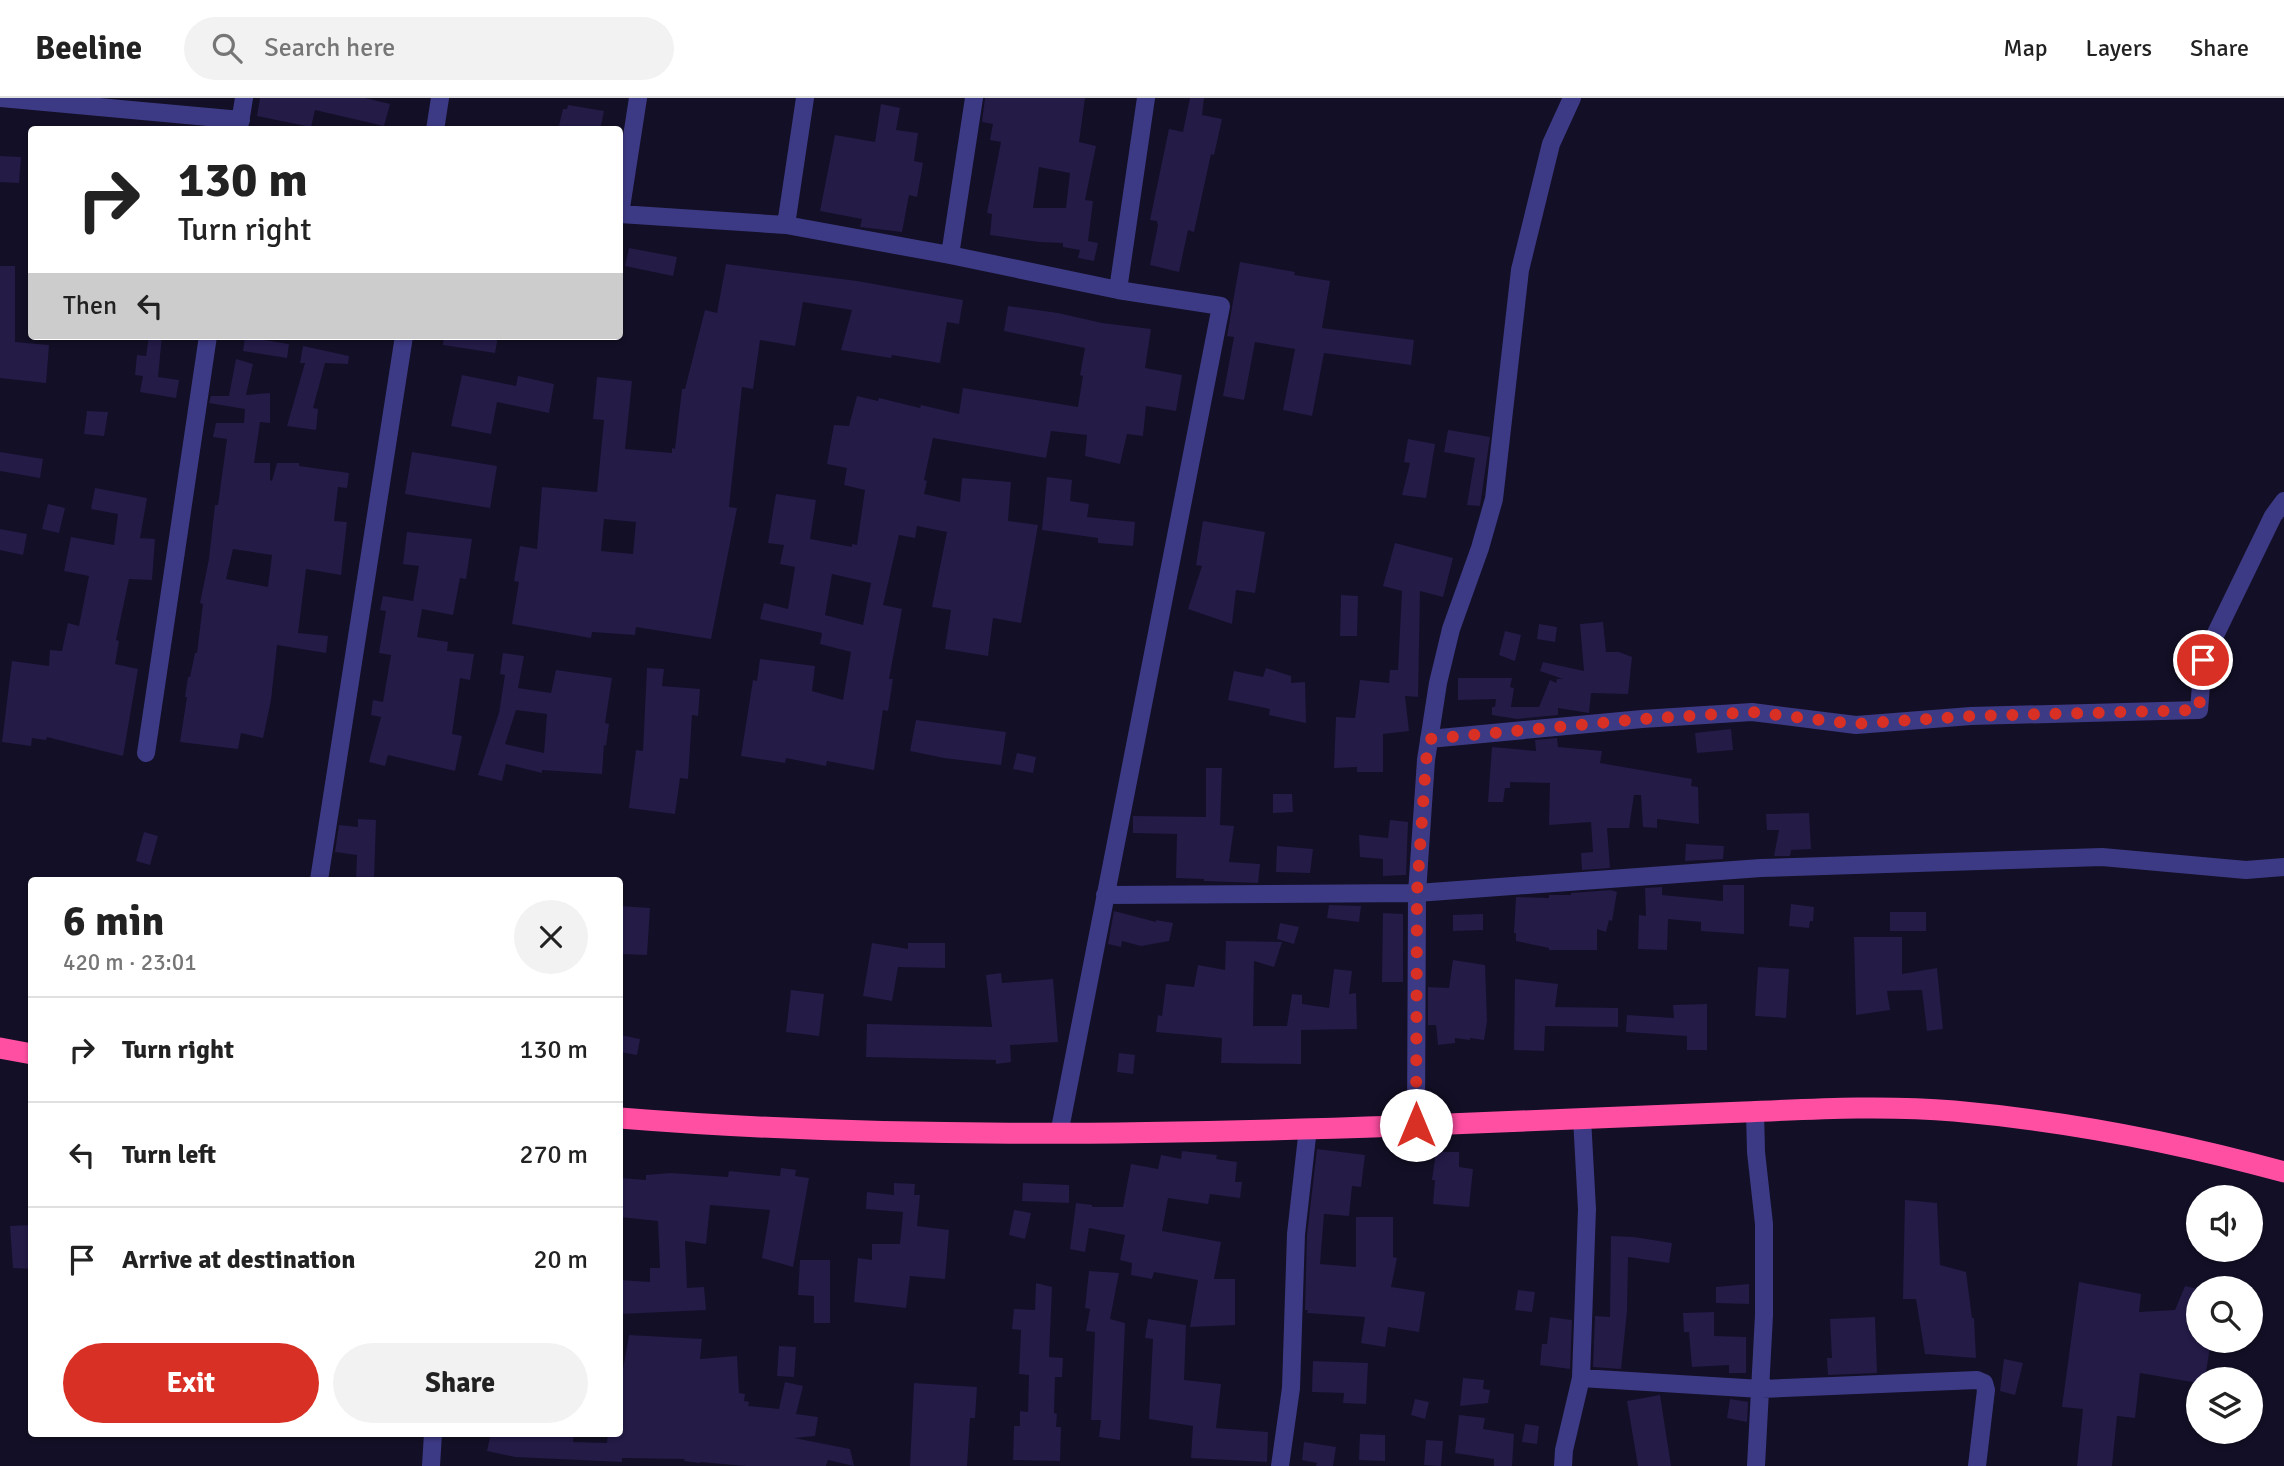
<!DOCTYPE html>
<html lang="en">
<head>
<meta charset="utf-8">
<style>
	:root { --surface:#fff; --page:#f2f2f2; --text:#222; --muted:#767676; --line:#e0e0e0; --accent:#d93025 }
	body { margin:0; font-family:Signika,sans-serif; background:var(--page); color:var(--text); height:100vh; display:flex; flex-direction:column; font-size:26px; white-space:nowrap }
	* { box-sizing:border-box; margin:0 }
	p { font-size:23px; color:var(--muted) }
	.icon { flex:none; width:38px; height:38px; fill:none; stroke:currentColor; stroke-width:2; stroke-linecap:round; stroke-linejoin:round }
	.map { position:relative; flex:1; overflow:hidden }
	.drawer { position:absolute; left:28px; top:779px; width:595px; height:560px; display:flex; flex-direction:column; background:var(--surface); border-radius:7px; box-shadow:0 2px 5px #0004 }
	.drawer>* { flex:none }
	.banner { position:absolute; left:28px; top:28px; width:595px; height:214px; border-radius:7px; box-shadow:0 2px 5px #0004; background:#fff; color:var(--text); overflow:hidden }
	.fabs { position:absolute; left:2186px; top:1087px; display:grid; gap:14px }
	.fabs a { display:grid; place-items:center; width:77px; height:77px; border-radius:50%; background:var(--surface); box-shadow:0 2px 5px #0004; font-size:35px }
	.pin { position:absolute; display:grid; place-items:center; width:60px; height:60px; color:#fff; margin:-30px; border:4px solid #fff; border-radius:50%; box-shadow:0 2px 7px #0007 }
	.me { position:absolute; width:77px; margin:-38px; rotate:0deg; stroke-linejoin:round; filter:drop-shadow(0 0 5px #0008) }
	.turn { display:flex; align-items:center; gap:24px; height:147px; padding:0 35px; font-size:32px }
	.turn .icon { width:91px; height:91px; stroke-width:2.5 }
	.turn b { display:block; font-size:49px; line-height:60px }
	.then { display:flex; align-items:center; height:66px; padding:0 35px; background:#0003; gap:14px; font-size:26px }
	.round { display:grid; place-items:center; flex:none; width:74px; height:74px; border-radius:37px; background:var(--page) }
	.head { display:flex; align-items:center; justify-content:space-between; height:119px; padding:0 35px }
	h1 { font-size:42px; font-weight:700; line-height:52px }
	.button { display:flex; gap:14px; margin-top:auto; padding:14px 35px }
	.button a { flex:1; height:80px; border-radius:42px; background:var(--accent); color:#fff; font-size:28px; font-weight:700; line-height:80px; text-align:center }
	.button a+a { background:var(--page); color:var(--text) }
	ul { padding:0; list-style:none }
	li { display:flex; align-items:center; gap:21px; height:105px; padding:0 35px; border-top:2px solid var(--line) }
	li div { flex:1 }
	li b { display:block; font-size:26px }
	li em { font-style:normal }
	header { display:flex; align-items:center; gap:42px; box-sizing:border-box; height:98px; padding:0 35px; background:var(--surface); border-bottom:2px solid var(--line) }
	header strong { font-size:33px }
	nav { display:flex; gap:38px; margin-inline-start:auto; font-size:24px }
	.search { width:490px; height:63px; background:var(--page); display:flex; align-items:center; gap:18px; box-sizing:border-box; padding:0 24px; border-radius:38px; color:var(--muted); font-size:26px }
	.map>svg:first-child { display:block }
	.building { fill:#241b47; fill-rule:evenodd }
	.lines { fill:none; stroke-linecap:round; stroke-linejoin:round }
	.minor { stroke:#3d3a85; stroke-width:18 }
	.highway { stroke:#ff4fa3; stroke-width:21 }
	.route { stroke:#d93025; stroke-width:12; stroke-dasharray:0 21.6 }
</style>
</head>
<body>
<header>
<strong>Beeline</strong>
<div class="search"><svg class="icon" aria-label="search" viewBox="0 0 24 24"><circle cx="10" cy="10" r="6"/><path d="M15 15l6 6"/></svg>Search here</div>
<nav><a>Map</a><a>Layers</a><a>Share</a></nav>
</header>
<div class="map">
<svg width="2284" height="1368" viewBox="0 0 2284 1368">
	<rect width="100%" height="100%" fill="#130f26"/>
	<path class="building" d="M260 0H365L390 6 384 28 315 12 311 29 257 18Z
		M985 0H1085L1079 44 1096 48 1085 102 1093 103 1088 143 1098 145 1094 163 1078 160 1080 152 1063 149V145L1039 144 990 137 992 116 987 115 1001 44 990 42 993 26 982 24ZM1039 69 1070 75 1066 110H1033Z
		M1190 0H1204L1202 17 1222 21 1214 57 1211 56 1194 134 1188 132 1179 174 1150 167 1158 127 1157 123 1150 122 1169 31 1183 34Z
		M881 6 900 10 896 32 918 35 914 63 923 65 917 99 909 97 902 134 860 129 862 121 820 113 835 37 875 44Z
		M568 7 604 13 600 32H558L563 11H567Z
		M0 58 21 59 19 85 0 84Z
		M629 150 677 159 673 178 625 168Z
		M1240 164 1295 174 1294 177 1330 183 1322 230 1414 242 1411 267 1324 255 1312 318 1283 312 1295 251 1255 244 1244 302 1223 298 1234 239 1227 238Z
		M726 166 857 183 963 202 959 226 947 224 940 265 892 257 891 260 841 252 852 212 803 204 795 248 760 242 753 291 742 289 729 409 737 410 711 541 636 529 635 537 592 534 591 540 512 526 519 484 514 483 520 448 537 451 542 389 597 394 604 322 593 321 597 279 632 283 625 351 672 355V350L675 351 682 291H685L705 212 717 215ZM604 421 636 424 633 456 601 453Z
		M0 168H15V244L49 247 46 285 0 280Z
		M1008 208 1058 215 1102 225 1151 231 1145 270 1182 277 1176 313 1146 308 1143 338 1127 336 1120 366 1085 358 1087 337 1051 333 1046 360 933 340 924 382 927 383 924 396 960 404 962 380 1011 384 1008 423 1038 427 1021 525 993 520 988 558 945 551 951 512 932 509 947 434 917 428 915 440 899 437 883 507 902 511 889 581H893L888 613 883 612 874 672 827 663 826 668 786 660 785 665 741 658 753 582 757 583 760 561 815 568 812 593 843 602 851 554 820 546 822 535 760 521 764 505 788 511 795 469 780 466 784 447 768 445 776 396 816 402 810 441 852 449V446L857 447 865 392 844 387 847 370 827 366 834 327 849 328 857 298 878 303 879 300 920 310 921 307 959 316 963 290 1078 309 1083 278 1080 277 1085 250 1004 233ZM832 476 871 485 863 527 825 517Z
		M149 238H162L158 279 179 282 176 300 140 294 143 278 135 277 137 257 146 258Z
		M444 238H498L495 255 443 247Z
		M245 239 289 246 287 260 243 253Z
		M303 248 349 258 348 266 325 265 313 310 318 311 316 332 287 328 305 265H300Z
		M236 261 253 266 246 297 270 295V325L260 324 254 365H270V382L272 383 277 365H299V368L349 375 347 390 338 389 334 423 347 424 341 477 306 471 298 535 328 538 326 555 277 547 271 602 263 640 241 635 238 651 180 644 187 599H185L188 579H190L195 555H197L203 506 200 505 209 461 215 407H218L227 341 213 339 216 325H244L245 311 209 305 211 298H229ZM233 451 272 457 268 489 226 481Z
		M462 277 516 288 518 278 554 286 549 315 497 304 491 336 451 328Z
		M87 313 108 314 104 338 84 336Z
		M1448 332 1490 339 1480 408 1467 407 1475 360 1444 354Z
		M1408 341 1435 346 1426 400 1402 397 1410 365 1404 364Z
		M0 354 43 361 40 380 0 373Z
		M412 354 497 368 490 410 405 396Z
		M1047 379 1072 382 1070 403 1089 406 1087 419 1135 424 1133 448 1098 445V440L1042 432Z
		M95 390 147 400 140 440 155 441 152 482 129 481 116 542 119 543 115 566 138 571 123 658 47 639 46 642 32 640 31 648 2 644 12 563 49 568 50 552 62 553 68 525 79 528 89 478 64 473 71 439 114 447 118 416 91 411Z
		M48 406 65 410 59 435 42 431Z
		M1203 423 1265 434 1255 495 1236 492 1232 526 1188 511 1202 468 1196 467Z
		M0 431 27 436 23 457 0 452Z
		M407 434 472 441 466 481 460 480 453 517 422 511 417 539 448 544 447 553 474 556 470 582 460 580 452 636 462 638 455 673 388 657 385 668 369 664 381 619 371 617 373 602 383 604 391 557 379 555 386 513 380 512 383 498 413 503 419 468 403 466Z
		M1395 445 1453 460 1443 499 1420 493 1418 599 1405 598 1409 633 1383 636V674H1357V669L1334 670 1336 619 1355 620 1360 582 1389 585 1390 572H1398L1402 493 1383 488Z
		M1341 497 1358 498 1357 538H1340Z
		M1603 524 1606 554H1619L1632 559 1628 596 1591 595 1589 615 1558 610V617L1517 621 1492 617V609H1495L1496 601 1458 602V580H1512L1510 589 1514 590 1511 609H1539L1550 582 1556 585 1557 581H1563L1540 573 1543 564 1584 573 1580 526Z
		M1539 526 1557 529 1555 544 1537 541Z
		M1505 533 1521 537 1515 563 1499 557Z
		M503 555 524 558 518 590 551 595 556 572 612 580 605 625 609 626 606 648 604 647 602 676 542 672V675L506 666 502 683 478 677 499 615 505 577 500 576ZM516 612 547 616 544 655 505 646Z
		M647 570 664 571 662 588 700 591 698 618 692 617 688 681 680 680 675 716 629 710 636 652 643 653Z
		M1266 570 1291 578V585L1305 584 1306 625 1269 617 1270 611 1228 602 1234 573 1263 579Z
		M916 622 1006 634 1001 667 944 660 910 653Z
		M1731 631 1733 652 1697 655 1695 635Z
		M1557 640 1558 649 1602 653 1600 665 1692 681 1691 688 1698 689 1699 726 1657 721V730L1643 729 1641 697H1634L1629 730H1607L1610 770 1582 772 1581 755 1593 754 1591 724 1549 727 1550 685 1510 684V690H1505L1503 704H1488L1492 649 1536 653 1535 642Z
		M1017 655 1036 659 1033 675 1013 671Z
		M1206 670H1222L1220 727 1234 728 1229 764 1260 766 1258 785 1204 783V781L1176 780 1177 736 1133 735V718L1206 719Z
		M1273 696H1292L1293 714 1273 715Z
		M1809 715 1811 751 1791 752 1790 758H1774L1779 732H1767L1766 716Z
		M358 721 376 722 374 782H356L357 757 335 754 339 727 358 729Z
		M1390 722 1408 724 1406 777 1383 778V761L1360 759 1359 737 1388 740Z
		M144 734 158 738 150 767 136 763Z
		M1686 746 1724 748 1723 761 1685 763Z
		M1277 748 1313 751 1310 775 1276 774Z
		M1723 787H1744V836L1701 833V824L1668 821 1667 852 1638 851 1639 817 1646 818 1645 790 1662 789V797L1723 803Z
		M1611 792 1617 794 1612 823 1609 822 1606 834 1597 831V852H1549V850L1516 843V835H1514L1516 799 1549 800V797H1571V795Z
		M1791 806 1814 809 1813 823H1810L1809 830 1789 828Z
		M1329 807 1361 808 1359 824 1327 820Z
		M620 808 650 810 647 857 620 856Z
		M1114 813 1156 824V822L1173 825 1169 843 1141 848 1122 843 1121 849 1108 846Z
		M1890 814H1926V833H1890Z
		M1383 815 1403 816V884H1382Z
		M1483 816V832L1453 833V817Z
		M1280 825 1299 829 1294 846 1277 841Z
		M1854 839H1902V876L1937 870 1943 931 1927 933 1922 892 1887 893 1890 912 1856 917Z
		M1226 843 1282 844 1274 869 1254 863 1253 928H1287L1292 896 1302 897V906L1329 910 1334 871 1352 873 1349 896 1356 895 1357 931 1301 932V966L1221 965 1222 940 1156 934 1158 917 1162 918 1166 886 1194 889 1198 867 1225 872Z
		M872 845 908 851V845H945V870L898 869 892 903 863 898Z
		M1453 862 1485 867 1487 923 1484 942 1470 940V942L1455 940V945L1438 947 1436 927H1428V889L1449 890Z
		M1758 869 1789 871 1786 920 1755 918Z
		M1001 875 1002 885 1053 881 1058 944 1010 947 1011 964 996 966V962L866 959 867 926 992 929 986 877Z
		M1515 881 1558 886 1555 909 1618 910V929L1545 928 1544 953 1514 952Z
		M791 892 824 896 819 938 786 934Z
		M1707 906V952H1687V938L1626 934 1627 917 1674 920 1673 907Z
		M620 937 640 941 637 957 620 954Z
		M1119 955 1135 957 1133 976 1117 974Z
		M1317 1051 1365 1057 1361 1089 1352 1088 1349 1118 1324 1116 1320 1166 1356 1169V1119H1393V1159L1397 1160 1391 1189 1425 1194 1419 1234 1388 1229 1385 1249 1361 1245 1365 1219 1307 1215 1308 1212H1305L1307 1137Z
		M1182 1053 1217 1057 1216 1061 1237 1064 1235 1084H1242L1240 1100 1210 1096 1208 1106 1168 1100 1162 1133 1221 1144 1214 1181H1235V1227L1190 1229 1198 1182 1154 1174 1152 1181 1131 1177 1132 1165 1120 1162 1125 1137 1089 1130 1085 1154 1070 1151 1076 1105 1092 1107V1109H1123L1131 1066 1158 1071 1161 1057 1181 1061Z
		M1436 1054H1459V1069L1473 1071 1469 1109 1433 1106 1435 1082H1432Z
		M781 1070 796 1072 795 1078 809 1080 793 1169 762 1160 770 1112 710 1107 706 1146 685 1143 687 1190 704 1189 706 1212 620 1216V1182L650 1184V1170H660L658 1123 620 1119V1080L646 1082V1077L671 1075 728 1079 729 1073 780 1078Z
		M894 1085 915 1086 914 1097H920L917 1128 949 1132 945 1181 910 1178 906 1210 854 1204 858 1160 872 1162V1146H900L903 1114 866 1111 867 1094 894 1097Z
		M1023 1085 1069 1087V1105L1022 1103Z
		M1905 1102 1937 1105 1940 1167 1966 1174 1972 1220H1974L1976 1260 1925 1256 1916 1201H1903Z
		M1014 1112 1031 1115 1025 1141 1009 1137Z
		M32 1127V1171L13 1170 10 1128Z
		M1611 1138 1634 1139 1672 1145 1669 1165 1628 1159 1627 1213 1621 1271 1593 1269 1595 1218 1610 1219Z
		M800 1162H830V1225H814V1198L798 1197Z
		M1089 1173 1119 1175 1110 1221 1125 1225 1120 1342 1099 1339 1101 1322H1091L1095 1234 1086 1233 1090 1211 1085 1210Z
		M2079 1184 2141 1196 2139 1214 2175 1212 2185 1188 2198 1191V1242H2211L2205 1281H2198V1285L2140 1275 2135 1320 2117 1318 2112 1368H2077L2083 1311 2062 1309Z
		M1036 1185 1052 1189 1049 1259 1063 1260 1062 1279H1055L1054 1315 1057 1316 1056 1329H1061L1060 1363 1013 1362 1014 1328H1020V1313L1028 1314 1029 1277 1019 1276 1021 1232 1012 1231 1014 1211 1035 1212Z
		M1749 1186V1206L1716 1205V1189Z
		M1518 1192 1535 1194 1532 1214 1515 1212Z
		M1714 1214V1238L1746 1239V1275H1729V1267L1692 1269 1689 1234H1684L1683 1215Z
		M1550 1219 1572 1222 1570 1271 1540 1267 1542 1246H1547Z
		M1875 1219 1877 1275 1828 1277 1827 1260H1832L1830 1221Z
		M1148 1221 1186 1227 1184 1282 1221 1286 1216 1330 1268 1334 1267 1364 1191 1360 1193 1328 1149 1321 1153 1241 1145 1240Z
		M629 1237 702 1241 700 1261 737 1258 739 1295 745 1296 744 1303 749 1304 748 1308 779 1311 785 1284 803 1288 796 1316 818 1319 815 1338 794 1340 850 1351 854 1368 828 1362 826 1368H746L700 1364V1365L684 1363 685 1361 622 1360V1364L580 1362 515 1359 487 1353 491 1335H574L573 1344 607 1345 608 1335H620V1288Z
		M779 1248 796 1249 794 1279 777 1278Z
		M2004 1261 2023 1265 2015 1297 2000 1293Z
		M1313 1263 1368 1265 1366 1306 1343 1305 1344 1295 1312 1294Z
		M1463 1280 1484 1282 1483 1291 1490 1292 1488 1305 1460 1308Z
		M914 1285 977 1289 975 1320H970L967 1368H910Z
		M1660 1297 1671 1368H1638L1627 1303Z
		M1415 1301 1429 1304 1425 1321 1411 1317Z
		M1730 1301 1748 1304 1747 1324 1727 1320Z
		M1459 1317 1485 1320 1483 1331 1514 1336 1512 1368H1494V1361L1455 1355Z
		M1525 1326 1539 1328 1537 1346 1522 1344Z
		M1360 1336 1385 1337V1363L1359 1362Z
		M1426 1342 1443 1343 1441 1368 1424 1367Z
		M1304 1344 1336 1349 1333 1368H1316L1317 1365 1302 1362Z"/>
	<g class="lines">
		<path class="minor" d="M0 0 241 22
			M239 31 244 0
			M435 32 440 0
			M620 116 786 127 950 157 1118 192 1221 208 1059 1036
			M620 116 638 0
			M786 127 805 0
			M950 157 974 0
			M1118 192 1146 0
			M1429 641 1642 621 1752 614 1856 627 1971 618 2199 612 2203 562 2273 418 2284 403
			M146 655 208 238
			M319 782 404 238
			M1105 797 1417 795 1761 770 2102 759 2246 772 2284 769
			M1755 1013 1756 1054 1764 1126V1217L1756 1368
			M1416 1027 1417 795 1426 662 1438 585 1451 531 1480 450 1494 401 1520 172 1551 46 1572 0
			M1581 1280 1587 1111 1582 1020
			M431 1368 433 1335
			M1280 1368 1291 1290 1296 1136 1308 1030
			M1563 1368 1564 1352 1581 1280 1761 1291 1977 1282 1984 1285 1986 1292 1977 1368"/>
		<path class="highway" d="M0 950 32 956
			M620 1020C879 1041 1140 1037 1400 1028 1515 1024 1629 1018 1744 1014 1813 1011 1885 1007 1954 1013 2065 1023 2176 1044 2284 1074"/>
	</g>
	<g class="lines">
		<path class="route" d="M1416 1027 1417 794 1426 663 1429 641 1642 621 1752 614 1856 626 1971 618 2199 612 2203 562"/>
	</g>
</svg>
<div class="fabs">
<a><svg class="icon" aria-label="sound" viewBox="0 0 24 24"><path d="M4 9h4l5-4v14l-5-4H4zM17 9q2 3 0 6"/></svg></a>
<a><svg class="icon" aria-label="search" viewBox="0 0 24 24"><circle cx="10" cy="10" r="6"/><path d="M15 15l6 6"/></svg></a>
<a><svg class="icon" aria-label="layers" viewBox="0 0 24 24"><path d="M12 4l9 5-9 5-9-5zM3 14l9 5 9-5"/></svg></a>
</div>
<div class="pin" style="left:2203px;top:562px;background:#d93025"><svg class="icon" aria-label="arrive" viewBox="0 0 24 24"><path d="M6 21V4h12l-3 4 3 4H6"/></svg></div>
<svg class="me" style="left:1416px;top:1027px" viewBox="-20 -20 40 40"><circle r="19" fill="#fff"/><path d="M0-13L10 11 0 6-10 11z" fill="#d93025"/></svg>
<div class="banner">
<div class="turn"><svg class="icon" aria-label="right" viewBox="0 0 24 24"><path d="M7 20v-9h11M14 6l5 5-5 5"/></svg><div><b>130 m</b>Turn right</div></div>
<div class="then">Then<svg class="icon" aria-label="left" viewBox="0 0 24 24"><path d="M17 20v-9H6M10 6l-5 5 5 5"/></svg></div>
</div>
<section class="drawer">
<div class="head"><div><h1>6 min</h1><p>420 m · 23:01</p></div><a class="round"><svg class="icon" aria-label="close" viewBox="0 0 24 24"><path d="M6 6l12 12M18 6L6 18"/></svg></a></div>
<ul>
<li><svg class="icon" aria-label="right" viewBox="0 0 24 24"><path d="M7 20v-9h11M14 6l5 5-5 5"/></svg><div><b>Turn right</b></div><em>130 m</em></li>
<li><svg class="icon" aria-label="left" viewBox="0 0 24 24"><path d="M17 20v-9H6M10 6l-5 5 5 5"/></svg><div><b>Turn left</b></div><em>270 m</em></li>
<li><svg class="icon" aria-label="arrive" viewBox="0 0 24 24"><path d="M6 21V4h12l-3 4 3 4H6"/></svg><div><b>Arrive at destination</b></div><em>20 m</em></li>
</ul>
<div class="button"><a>Exit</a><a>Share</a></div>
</section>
</div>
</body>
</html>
